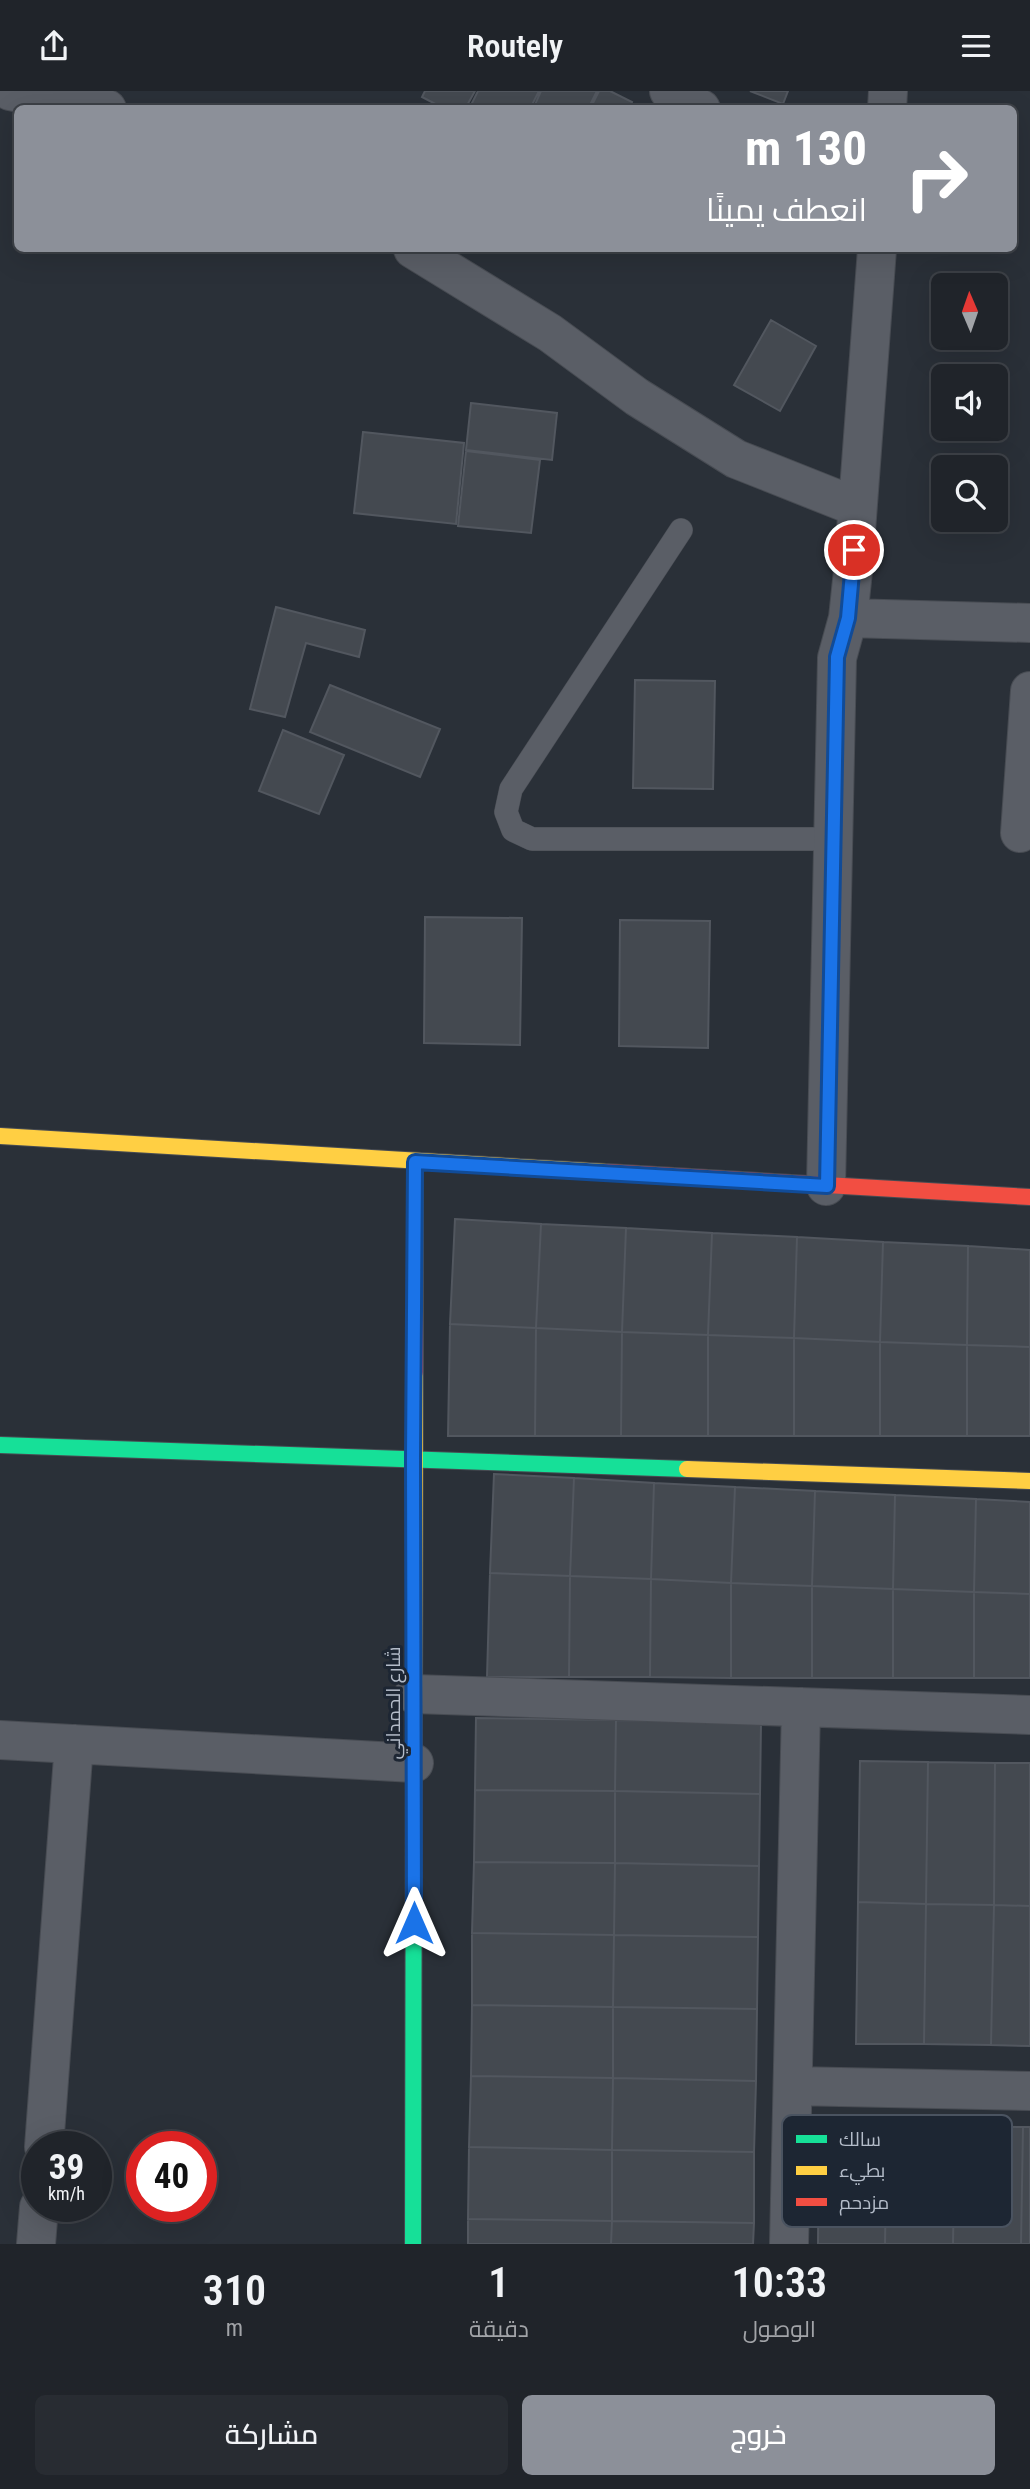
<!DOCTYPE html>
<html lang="ar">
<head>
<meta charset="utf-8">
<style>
	:root { --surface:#20242a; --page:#282c32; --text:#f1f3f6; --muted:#a2a4a8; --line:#3d4147; --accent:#8c9099 }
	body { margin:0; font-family:"Roboto Condensed",Cairo,sans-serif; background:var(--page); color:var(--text); direction:rtl; height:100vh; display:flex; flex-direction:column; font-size:26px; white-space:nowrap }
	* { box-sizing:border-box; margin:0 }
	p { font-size:23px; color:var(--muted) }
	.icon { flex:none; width:38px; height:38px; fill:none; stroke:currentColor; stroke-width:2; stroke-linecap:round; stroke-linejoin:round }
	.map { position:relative; height:2153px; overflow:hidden; direction:ltr }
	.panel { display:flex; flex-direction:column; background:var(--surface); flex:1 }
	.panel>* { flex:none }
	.guide { position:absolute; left:14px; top:14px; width:1003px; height:147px; border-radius:10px; box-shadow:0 7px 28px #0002,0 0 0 2px var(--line); direction:rtl; background:#8c9099; color:#fff; overflow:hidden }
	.needle { width:46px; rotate:358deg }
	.fabs { position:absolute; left:931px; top:182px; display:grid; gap:14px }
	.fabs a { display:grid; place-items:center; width:77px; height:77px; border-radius:10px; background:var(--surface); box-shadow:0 7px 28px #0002,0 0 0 2px var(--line); font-size:35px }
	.speed { position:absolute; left:21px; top:2040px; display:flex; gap:14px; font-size:35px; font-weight:700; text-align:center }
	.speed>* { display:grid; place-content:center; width:91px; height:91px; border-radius:50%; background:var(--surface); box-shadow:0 7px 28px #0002,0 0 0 2px var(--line); line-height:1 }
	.speed small { font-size:18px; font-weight:400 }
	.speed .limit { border:10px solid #d22; background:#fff; color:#111 }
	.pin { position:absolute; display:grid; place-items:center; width:60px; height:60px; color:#fff; margin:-30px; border:4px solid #fff; border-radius:50%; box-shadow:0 2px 7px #0007 }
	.me { position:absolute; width:77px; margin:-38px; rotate:0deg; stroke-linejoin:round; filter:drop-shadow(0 0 5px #0008) }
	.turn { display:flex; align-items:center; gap:24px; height:147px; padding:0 35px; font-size:32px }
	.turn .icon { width:91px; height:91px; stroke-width:2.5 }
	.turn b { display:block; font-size:49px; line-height:60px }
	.eta { display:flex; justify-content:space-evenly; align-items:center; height:119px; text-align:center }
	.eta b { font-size:42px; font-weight:600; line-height:49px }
	.cta { display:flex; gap:14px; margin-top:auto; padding:14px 35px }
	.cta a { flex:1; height:80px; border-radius:10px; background:var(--accent); color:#fff; font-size:28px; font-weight:600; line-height:80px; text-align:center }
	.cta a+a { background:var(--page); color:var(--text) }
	header { display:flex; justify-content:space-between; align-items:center; height:91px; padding:0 35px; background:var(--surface); font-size:32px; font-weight:600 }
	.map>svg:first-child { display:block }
	.building { fill:#444950; stroke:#52575f; stroke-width:2 }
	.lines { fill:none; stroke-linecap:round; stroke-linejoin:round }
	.lane-casing { stroke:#484c53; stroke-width:24 }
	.street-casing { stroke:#484c53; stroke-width:40 }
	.fast-casing { stroke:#484c53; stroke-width:18 }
	.slow-casing { stroke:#484c53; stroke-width:18 }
	.jam-casing { stroke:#484c53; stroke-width:18 }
	.lane { stroke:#5a5e66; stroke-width:23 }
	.street { stroke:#5a5e66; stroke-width:38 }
	.fast { stroke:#16e098; stroke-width:16 }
	.slow { stroke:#ffcf43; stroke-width:16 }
	.jam { stroke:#f24e42; stroke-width:16 }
	.route-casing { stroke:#114b97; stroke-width:18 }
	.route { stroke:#1a73e8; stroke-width:12 }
	.labels { text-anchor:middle; stroke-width:6; stroke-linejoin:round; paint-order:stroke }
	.street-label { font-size:19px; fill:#b4bcc9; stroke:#1d2633 }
	.key { fill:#1d2633; stroke:#4a5360; stroke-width:2 }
	.key-label { font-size:19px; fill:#b4bcc9 }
</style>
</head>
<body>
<header><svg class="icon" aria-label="menu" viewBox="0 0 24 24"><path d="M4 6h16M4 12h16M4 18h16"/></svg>Routely<svg class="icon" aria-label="share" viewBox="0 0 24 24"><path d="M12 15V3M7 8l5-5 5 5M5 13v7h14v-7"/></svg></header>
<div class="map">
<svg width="1030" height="2153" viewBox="0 0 1030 2153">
	<rect width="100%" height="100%" fill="#2a3038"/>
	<path class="building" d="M425 0H475L465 18H445L422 6Z
		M478 0H539L530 18H469Z
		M541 0H597L588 18H533Z
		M599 0H610L632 11 629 18H590Z
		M750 0H788L783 13Z
		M771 229 816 255 780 320 734 294Z
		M471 312 557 322 552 369 466 359Z
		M363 341 464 352 456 433 354 422Z
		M466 360 540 369 531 442 458 435Z
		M276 516 365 539 359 566 306 552 285 626 250 618Z
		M635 589 715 590 713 698 633 697Z
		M330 594 440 638 420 686 310 641Z
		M283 639 344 664 319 723 259 700Z
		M425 826 522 827 520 954 424 952Z
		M620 829 710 830 708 957 619 955Z
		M455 1128 541 1133 536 1237 450 1233Z
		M541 1133 626 1137 622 1241 536 1237Z
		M626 1137 712 1142 708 1244 622 1241Z
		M712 1142 797 1146 794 1247 708 1244Z
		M797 1146 883 1151 880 1251 794 1247Z
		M883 1151 968 1155 967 1254 880 1251Z
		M968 1155 1030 1159V1256L967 1254Z
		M450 1233 536 1237 535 1345H448Z
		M536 1237 622 1241 621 1345H535Z
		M622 1241 708 1244V1345H621Z
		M708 1244 794 1247V1345H708Z
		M794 1247 880 1251V1345H794Z
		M880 1251 967 1254V1345H880Z
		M967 1254 1030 1256V1345H967Z
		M494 1383 574 1387 570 1485 490 1482Z
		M574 1387 654 1392 651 1488 570 1485Z
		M654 1392 735 1396 731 1492 651 1488Z
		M735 1396 815 1400 812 1495 731 1492Z
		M815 1400 895 1404 893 1498 812 1495Z
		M895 1404 976 1408 974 1501 893 1498Z
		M976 1408 1030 1411V1503L974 1501Z
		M490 1482 570 1485 569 1586H487Z
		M570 1485 651 1488 650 1586H569Z
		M651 1488 731 1492V1587L650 1586Z
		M731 1492 812 1495V1587H731Z
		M812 1495 893 1498V1587H812Z
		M893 1498 974 1501V1587H893Z
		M974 1501 1030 1503V1587H974Z
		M476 1627 616 1629 615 1700 475 1699Z
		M616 1629 761 1631 760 1703 615 1700Z
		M860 1670 928 1671 926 1813 858 1811Z
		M928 1671 995 1672 994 1814 926 1813Z
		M995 1672H1030V1815L994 1814Z
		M475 1699 615 1700V1772L474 1771Z
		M615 1700 760 1703 759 1775 615 1772Z
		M474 1771 615 1772 614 1844 472 1842Z
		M615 1772 759 1775 758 1846 614 1844Z
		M858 1811 926 1813 924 1953H856Z
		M926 1813 994 1814 991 1954 924 1953Z
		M994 1814 1030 1815V1955L991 1954Z
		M472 1842 614 1844 613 1916 472 1914Z
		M614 1844 758 1846 757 1918 613 1916Z
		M472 1914 613 1916V1987L471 1985Z
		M613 1916 757 1918 756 1990 613 1987Z
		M471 1985 613 1987 612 2059 469 2056Z
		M613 1987 756 1990 754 2061 612 2059Z
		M819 2033 887 2034 885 2153H818Z
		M887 2034 955 2035 953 2153H885Z
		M955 2035 1023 2036 1021 2153H953Z
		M1023 2036H1030V2153H1021Z
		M469 2056 612 2059V2130L468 2128Z
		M612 2059 754 2061V2132L612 2130Z
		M468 2128 612 2130 611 2153H468Z
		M612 2130 754 2132 753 2153H611Z"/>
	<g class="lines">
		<defs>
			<path id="lane" d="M681 439 511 698 506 721 513 739 532 748H833"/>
			<path id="street" d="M10 0 107 18
				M669 0 701 18
				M887 18 888 0
				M413 158 550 242 637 306 736 368 857 416
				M848 527 1030 532
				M1020 742 1030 600
				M826 1095 837 567 848 527 853 480 877 158
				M414 1603 1030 1624
				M0 1649 414 1672
				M793 1995 1030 2000
				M44 2056 74 1653
				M36 2153 39 2116
				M789 2153 801 1616"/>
			<path id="fast" d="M0 1354 687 1378
				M413 2153 414 1632"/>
			<path id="slow" d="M0 1045 606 1081
				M687 1378 1030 1390
				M414 1632 415 1281"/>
			<path id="jam" d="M606 1081 1030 1106
				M415 1281V1071"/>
		</defs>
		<use href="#lane" class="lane-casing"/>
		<use href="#street" class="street-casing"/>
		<use href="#fast" class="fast-casing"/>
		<use href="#slow" class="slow-casing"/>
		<use href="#jam" class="jam-casing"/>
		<use href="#lane" class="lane"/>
		<use href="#street" class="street"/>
		<use href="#fast" class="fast"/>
		<use href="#slow" class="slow"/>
		<use href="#jam" class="jam"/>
	</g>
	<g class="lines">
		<defs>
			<path id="route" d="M414 1832 413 1368 415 1071 827 1095 837 566 848 527 854 459"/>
		</defs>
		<use href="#route" class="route-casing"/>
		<use href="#route" class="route"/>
	</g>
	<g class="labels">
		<g class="street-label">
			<text transform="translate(393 1612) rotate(-90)" y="7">شارع الحمداني</text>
		</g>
	</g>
	<rect x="782" y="2024" width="230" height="112" rx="10" class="key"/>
	<rect x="796" y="2044" width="31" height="8" fill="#16e098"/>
	<rect x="796" y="2075" width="31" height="9" fill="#ffcf43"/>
	<rect x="796" y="2107" width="31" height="8" fill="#f24e42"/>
	<g class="key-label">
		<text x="839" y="2055">سالك</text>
		<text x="839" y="2086">بطيء</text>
		<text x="839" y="2118">مزدحم</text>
	</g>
</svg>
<div class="fabs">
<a><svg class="needle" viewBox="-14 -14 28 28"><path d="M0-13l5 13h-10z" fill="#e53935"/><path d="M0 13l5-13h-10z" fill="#a2a4a8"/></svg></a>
<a><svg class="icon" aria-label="sound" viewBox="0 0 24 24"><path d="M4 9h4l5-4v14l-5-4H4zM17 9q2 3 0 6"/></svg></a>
<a><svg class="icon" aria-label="search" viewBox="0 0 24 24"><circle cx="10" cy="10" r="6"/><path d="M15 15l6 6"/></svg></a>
</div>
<div class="speed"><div>39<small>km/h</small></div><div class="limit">40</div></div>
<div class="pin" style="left:854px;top:459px;background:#d93025"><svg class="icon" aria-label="arrive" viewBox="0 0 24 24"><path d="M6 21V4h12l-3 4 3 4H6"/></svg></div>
<svg class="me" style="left:414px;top:1832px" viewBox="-20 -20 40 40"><path d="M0-17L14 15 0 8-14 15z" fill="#1a73e8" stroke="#fff" stroke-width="4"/></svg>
<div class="guide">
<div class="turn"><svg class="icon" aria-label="right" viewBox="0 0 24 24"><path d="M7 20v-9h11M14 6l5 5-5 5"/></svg><div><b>130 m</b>انعطف يمينًا</div></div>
</div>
</div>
<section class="panel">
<div class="eta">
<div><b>10:33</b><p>الوصول</p></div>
<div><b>1</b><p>دقيقة</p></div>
<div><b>310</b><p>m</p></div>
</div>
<div class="cta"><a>خروج</a><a>مشاركة</a></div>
</section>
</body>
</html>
